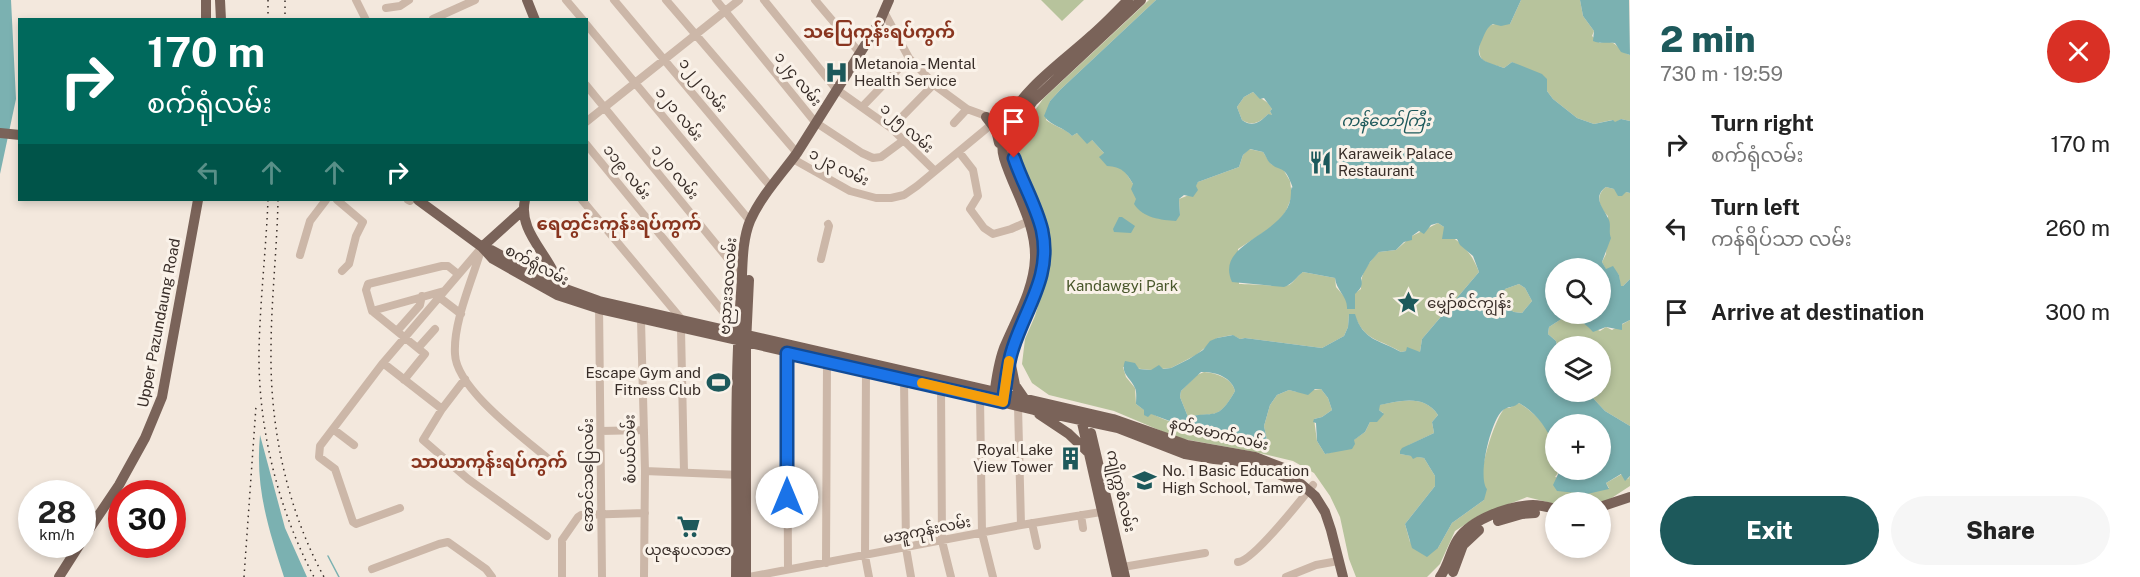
<!DOCTYPE html>
<html lang="en">
<head>
<meta charset="utf-8">
<style>
	:root { --surface:#fff; --page:#f6f6f6; --text:#222; --muted:#767676; --accent:#1d595b }
	body { margin:0; font-family:"Public Sans","Noto Sans Myanmar",sans-serif; background:var(--page); color:var(--text); height:100vh; display:flex; flex-direction:column; font-size:22px; white-space:nowrap }
	* { box-sizing:border-box; margin:0 }
	p { font-size:20px; color:var(--muted) }
	.icon { flex:none; width:33px; height:33px; fill:none; stroke:currentColor; stroke-width:2; stroke-linecap:round; stroke-linejoin:round }
	.map { position:relative; flex:1; overflow:hidden }
	.side { display:flex; flex-direction:column; background:var(--surface); width:510px }
	.side>* { flex:none }
	.guide { position:absolute; left:18px; top:18px; width:570px; height:183px; border-radius:0px; box-shadow:0 3px 9px #0003; background:#00695c; color:#fff; overflow:hidden }
	.buttons { position:absolute; left:1545px; top:258px; display:grid; gap:12px }
	.buttons a { display:grid; place-items:center; width:66px; height:66px; border-radius:50%; background:var(--surface); box-shadow:0 3px 9px #0003; font-size:30px }
	.speed { position:absolute; left:18px; top:480px; display:flex; gap:12px; font-size:30px; font-weight:700; text-align:center }
	.speed>* { display:grid; place-content:center; width:78px; height:78px; border-radius:50%; background:var(--surface); box-shadow:0 3px 9px #0003; line-height:1 }
	.speed small { font-size:15px; font-weight:400 }
	.speed .limit { border:9px solid #d22; background:#fff; color:#111 }
	.pin { position:absolute; display:grid; place-items:center; width:51px; height:51px; color:#fff; margin:-62px -26px; border-radius:50% 50% 50% 0; rotate:-45deg; box-shadow:0 0 6px #0007 }
	.pin .icon { rotate:45deg }
	.me { position:absolute; width:66px; margin:-33px; rotate:0deg; stroke-linejoin:round; filter:drop-shadow(0 0 4px #0008) }
	.turn { display:flex; align-items:center; gap:21px; height:126px; padding:0 30px; font-size:27px }
	.turn .icon { width:78px; height:78px; stroke-width:2.5 }
	.turn b { display:block; font-size:42px; line-height:51px }
	.lanes { display:flex; align-items:center; height:57px; padding:0 30px; background:#0003; justify-content:center; gap:30px; direction:ltr }
	.lanes .off { opacity:.35 }
	.round { display:grid; place-items:center; flex:none; width:63px; height:63px; border-radius:32px; background:var(--page) }
	.summary { display:flex; align-items:center; justify-content:space-between; height:102px; padding:0 30px }
	h1 { font-size:36px; font-weight:800; line-height:45px; color:var(--accent) }
	.action { display:flex; gap:12px; margin-top:auto; padding:12px 30px }
	.action a { flex:1; height:69px; border-radius:36px; background:var(--accent); color:#fff; font-size:24px; font-weight:800; line-height:69px; text-align:center }
	.action a+a { background:var(--page); color:var(--text) }
	ul { padding:0; list-style:none }
	li { display:flex; align-items:center; gap:18px; height:84px; padding:0 30px }
	li div { flex:1 }
	li b { display:block; font-size:22px }
	li em { font-style:normal }
	main { display:flex; flex:1; min-height:0 }
	.map>svg:first-child { display:block }
	.green { fill:#b7c39c }
	.water { fill:#7bb1b1; fill-rule:evenodd }
	.lines { fill:none; stroke-linecap:round; stroke-linejoin:round }
	.stream { stroke:#7bb1b1; stroke-width:1.5 }
	.minor { stroke:#ccb7a8; stroke-width:8 }
	.major { stroke:#7a6359; stroke-width:10 }
	.rail { stroke:#382d28; stroke-width:1.5; stroke-dasharray:1.5 4.5; stroke-linecap:butt }
	.route-casing { stroke:#114b97; stroke-width:15 }
	.route { stroke:#1a73e8; stroke-width:10 }
	.slow { stroke:#f59e0b; stroke-width:10 }
	.labels { text-anchor:middle; stroke-width:6; stroke-linejoin:round; paint-order:stroke }
	.poi-label { font-size:15px; fill:#382d28; stroke:#faf2e9; text-anchor:start }
	.street-label { font-size:15px; fill:#382d28; stroke:#faf2e9 }
	.park-label { font-size:15px; fill:#49572b; stroke:#faf2e9 }
	.water-label { font-size:16px; font-style:italic; fill:#1d595b; stroke:#faf2e9 }
	.quarter-label { font-size:18px; font-weight:bold; fill:#89351f; stroke:#faf2e9 }
</style>
</head>
<body>
<main>
<div class="map">
<svg width="1630" height="577" viewBox="0 0 1630 577">
	<rect width="100%" height="100%" fill="#f3e8dd"/>
	<path class="green" d="M1041 0H1084L1062 21Z
		M1149 0H1156L1061 89 1050 101 1046 120C1055 127 1065 128 1072 136L1077 133 1092 140 1116 166 1124 170 1133 184 1180 215 1179 199 1189 195 1198 182 1239 167 1243 155 1249 149 1263 152 1271 164 1283 169 1290 181 1292 196 1286 211 1278 223 1238 249 1239 284C1248 284 1285 287 1289 285 1294 282 1298 275 1303 272L1335 278 1336 287 1355 309V293L1361 289C1360 273 1368 263 1379 252L1396 250 1412 236 1438 223 1444 227V233C1462 241 1472 254 1479 272L1422 339 1420 352 1406 351 1401 352C1378 338 1365 342 1354 314H1349L1348 327 1344 336 1322 348 1245 338 1240 339 1232 335 1217 338 1196 355 1171 368 1151 370 1123 367 1126 377 1135 388 1136 404C1149 415 1177 424 1193 430 1207 434 1222 430 1234 441L1267 440 1264 426 1270 405 1277 395 1289 390 1297 392 1321 389 1328 398 1332 410 1322 417 1314 419 1317 441 1325 454 1339 450 1365 432 1370 422 1383 413 1379 410V405C1401 401 1424 394 1438 415L1432 422 1434 433 1409 445 1400 454 1424 458 1435 476V486L1405 524 1410 542 1438 548 1452 523 1484 500C1484 492 1483 484 1482 476 1482 462 1495 418 1505 408H1509L1519 403C1534 412 1550 428 1555 446 1557 452 1555 462 1556 470H1560L1555 477 1609 488 1606 483 1622 474 1628 479 1630 476V486L1607 501 1555 504 1527 497 1478 516 1455 531 1440 564 1427 577H1356L1349 559 1340 517 1330 496 1314 473 1293 461 1255 452 1178 438 1114 411 1049 395 1032 383 1022 364 1025 339 1035 316 1049 268 1046 232 1019 152 1023 127 1043 99Z
		M1521 0H1580L1583 16 1594 31 1592 36 1600 43C1618 38 1616 51 1630 55V121L1621 119 1615 123 1612 120 1594 124 1577 118 1553 99 1547 91V81L1512 62 1504 68C1497 65 1488 65 1482 59 1475 51 1482 29 1491 25 1496 23 1505 24 1510 24Z
		M1253 92C1260 100 1266 98 1272 109L1270 111 1272 115 1270 116 1268 114C1260 122 1253 127 1242 120L1237 107 1244 97Z
		M1606 187 1630 193V279L1623 286H1620L1619 275 1612 267 1606 270 1602 262 1606 254 1608 216C1599 208 1595 195 1606 187Z
		M1519 284 1525 288 1532 301 1522 313 1514 312 1505 307 1503 300 1505 289Z
		M1566 316 1575 318 1600 331 1606 327 1612 330 1630 320V426L1605 411 1592 397 1598 395V392H1600V346H1557L1556 341 1548 334 1549 327Z
		M1204 372C1216 373 1232 378 1235 391 1218 422 1214 411 1188 417L1180 397 1181 391 1197 375Z"/>
	<path class="water" d="M0 0H11L16 99 0 174Z
		M1156 0H1521L1510 24 1501 26 1493 24C1487 27 1485 33 1482 40 1471 62 1490 62 1504 68L1512 62 1542 74 1547 79V91L1553 99 1577 118 1594 124 1613 120 1615 122 1621 119 1630 121V193L1626 192 1622 196H1618L1614 189 1606 187C1592 197 1603 208 1608 218 1612 225 1608 231 1611 238L1602 262 1606 269 1613 266 1619 275 1621 286H1623L1630 279V320L1622 324V330L1606 327 1593 332C1585 323 1577 318 1566 316L1549 327 1548 334 1556 341 1557 346H1556V392H1598L1599 395 1592 397 1605 411 1630 426V476L1625 481 1621 474 1606 483 1609 489 1587 494 1557 491 1553 485 1560 470H1600V424H1556L1555 446C1546 428 1537 413 1519 403 1514 408 1507 406 1502 411 1491 421 1477 477 1487 489L1484 500 1452 523 1438 548 1427 557 1412 548 1405 524 1435 486V476L1424 458 1417 457 1413 459 1411 456 1400 454V451L1402 448 1434 433 1432 422 1438 415C1424 394 1400 401 1380 405L1379 410 1384 414 1377 422H1370L1365 432 1354 440 1355 444 1352 449 1325 454 1317 441 1316 423 1313 422 1314 419 1322 417 1332 410 1328 398 1321 389H1315L1308 395 1289 390 1277 395 1270 405 1264 426 1267 440 1260 439 1234 441 1228 435H1223L1219 439 1212 438 1207 431 1199 435 1195 434 1190 428 1183 432 1177 427 1175 423 1151 414 1148 417 1144 415V410L1136 404C1136 400 1137 392 1135 388 1131 378 1120 374 1125 361L1135 363 1139 369 1151 370 1159 365 1163 369 1171 368 1189 359 1203 350 1210 341 1217 338 1233 335 1240 339 1245 338 1322 348 1344 336 1348 327 1349 314H1355C1363 341 1380 340 1401 352L1406 351 1407 347 1420 352 1422 339 1479 272 1473 256 1460 245 1457 239H1442L1444 227 1438 223 1431 225 1424 234 1419 231 1412 236V240L1404 242 1396 250 1379 252 1370 262 1361 278C1363 286 1361 288 1355 294V309H1347C1348 297 1336 290 1335 278L1303 272C1296 277 1293 284 1284 287L1232 282C1213 240 1292 236 1291 192 1291 183 1294 191 1291 183 1284 165 1281 172 1271 164 1268 162 1266 156 1263 152L1250 149 1243 155 1239 167 1198 182 1196 186 1198 190 1193 197 1184 195 1179 199 1180 215 1176 221C1161 220 1143 218 1134 204L1136 199 1131 189 1133 184C1126 172 1122 167 1107 166L1099 157 1104 153 1092 140 1087 144 1077 133 1072 136C1064 127 1052 127 1044 116L1050 101 1061 89ZM1253 92 1260 99 1264 98 1272 109 1270 111 1272 115 1268 114C1260 122 1253 128 1242 120L1237 107 1244 97ZM1600 268V314H1556V268ZM1519 284 1525 288 1532 301 1522 313 1514 312 1505 307 1503 300 1505 289ZM1201 372C1214 371 1232 377 1235 391 1217 423 1214 410 1188 417L1180 397 1181 391Z
		M1580 0H1629L1630 55 1621 52 1615 43C1608 42 1600 44 1593 41L1594 31 1583 16Z
		M1119 217H1122L1135 226 1131 233 1114 232 1113 229Z
		M260 435 285 528 307 577H284C268 527 255 488 260 435Z"/>
	<g class="lines">
		<path class="stream" d="M328 556 339 577"/>
		<path class="minor" d="M356 0 366 20
			M566 0 583 20
			M614 0 771 187
			M666 0 797 153
			M716 0 815 122 862 153 873 158 881 157 904 140
			M764 0 836 89 891 128 935 171
			M815 0 859 52
			M386 8 400 6 409 0
			M884 12 909 58 937 87 967 109 1011 125
			M433 19 475 0
			M586 24 750 221
			M586 85 742 276
			M862 107 909 58
			M586 122 739 0
			M954 123 967 109
			M891 128 934 84
			M586 144 725 314 733 331
			M959 152 973 170 978 196 970 209 984 228 993 234 1011 229 1029 221
			M793 159 850 191 876 198H891L904 195 917 186 992 124
			M337 200 363 222 356 236 349 264 342 271
			M408 200 410 201 411 200
			M582 200 683 321
			M481 250C472 281 453 322 455 354 456 389 525 439 552 462
			M300 255 310 221 326 200
			M821 259 829 226 828 224
			M439 297 461 314
			M599 304 602 577
			M372 311 444 291
			M641 320 645 471 644 577
			M681 329 684 472
			M397 331 420 305 422 296
			M418 348 435 329
			M787 353 788 569
			M383 363 442 409
			M866 371 865 556 869 577
			M904 378 906 548 911 577
			M465 379 442 409 423 440 468 479 547 536
			M404 380 425 354 372 311 366 290 368 284 442 266H448L458 274
			M941 387 942 541 951 577
			M980 397 982 533 993 577
			M1018 406 1021 525
			M333 429 354 445
			M601 431 644 430
			M645 471 740 475
			M400 508 356 524 353 522 335 469 319 457 320 446 383 363 482 247
			M1081 515 1083 528
			M1032 523 1037 546
			M1238 562C1253 561 1301 500 1313 485
			M826 563 827 362
			M1123 567 1205 553
			M372 569 439 544 448 542 486 569 492 577
			M562 577V540L578 517 581 515 645 513
			M749 577 1021 525 1107 511
			M1286 577 1316 565 1338 561"/>
		<path class="major" d="M220 0 221 20
			M527 0 535 20
			M206 20V0
			M986 117 996 130 999 143
			M0 133 20 135
			M418 200 482 247 493 259 557 295 600 309 904 378 1034 410 1118 428 1185 454 1214 459 1254 463 1301 484 1315 496 1325 512 1331 530 1343 577
			M525 200C517 234 554 257 559 289
			M482 247 523 210
			M491 250 560 287 599 301 1113 419 1187 445 1255 457 1294 472
			M1011 365 1015 385 1024 398
			M994 397C996 380 998 364 1004 348 1016 319 1034 290 1035 258 1036 222 1014 191 1004 158 1001 148 1002 133 1007 123 1022 89 1065 60 1092 35 1105 24 1116 12 1128 0
			M1003 399 1009 359 1016 338 1038 290 1044 255 1041 228 1014 158 1012 144 1015 127 1033 101 1141 0
			M1039 414 1069 434 1089 453
			M1080 414 1117 577
			M1091 433 1125 577
			M1600 507 1630 497
			M1498 521 1522 514 1535 513
			M82 540 119 485 145 438 162 397 198 200
			M1453 572 1463 545 1479 530
			M59 577 80 544
			M736 577C737 483 734 386 741 293 743 270 741 243 750 221 761 196 781 175 797 153L879 23 889 0
			M746 577V343L749 280
			M1440 577C1449 565 1450 551 1458 539 1472 519 1508 506 1533 505 1540 505 1548 507 1556 509"/>
		<path class="rail" d="M268 0V20
			M285 20V0
			M268 200C266 250 260 301 259 351 258 428 278 509 314 577
			M278 200C277 250 271 301 271 351 270 428 287 509 324 577
			M244 577 256 406"/>
	</g>
	<g class="lines">
		<defs>
			<path id="route" d="M787 497V353L1003 402C1006 384 1007 365 1013 348 1026 307 1052 276 1042 230 1036 205 1022 182 1014 158"/>
		</defs>
		<use href="#route" class="route-casing"/>
		<use href="#route" class="route"/>
		<path class="slow" d="M922 383 1003 402 1009 361"/>
	</g>
	<defs>
		<symbol id="hospital-bare" viewBox="-9 -9 18 18"><path d="M-5-5h3v3.5h4V-5h3V5h-3V1.5h-4V5h-3Z" fill="#1d595b" stroke="#faf2e9" stroke-width="2.5" paint-order="stroke"/></symbol>
		<symbol id="restaurant-bare" viewBox="-9 -9 18 18"><path d="M-5-6h1v4h1v-4h1v4h1v-4h1v5L-1.5 .5V6h-2V.5L-5-1ZM5-6V6H3V1.5H1.5Q1.5-4 5-6Z" fill="#1d595b" stroke="#faf2e9" stroke-width="2.5" paint-order="stroke"/></symbol>
		<symbol id="sight-bare" viewBox="-9 -9 18 18"><path d="M0-6L1.8-2.2L6-1.7L2.9 1.2L3.7 5.4L0 3.3L-3.7 5.4L-2.9 1.2L-6-1.7L-1.8-2.2Z" fill="#1d595b" stroke="#faf2e9" stroke-width="2.5" paint-order="stroke"/></symbol>
		<symbol id="stadium-bare" viewBox="-9 -9 18 18"><path d="M0-5a6.5 5 0 1 0 0 10a6.5 5 0 1 0 0-10ZM-3.5-1.8h7v3.6h-7Z" fill="#1d595b" stroke="#faf2e9" stroke-width="2.5" paint-order="stroke"/></symbol>
		<symbol id="building-bare" viewBox="-9 -9 18 18"><path d="M-4-6H4V6H1V3H-1V6H-4ZM-2.5-4.3h1.7v1.8h-1.7ZM.8-4.3h1.7v1.8H.8ZM-2.5-1h1.7V.8h-1.7ZM.8-1h1.7V.8H.8Z" fill="#1d595b" stroke="#faf2e9" stroke-width="2.5" paint-order="stroke"/></symbol>
		<symbol id="school-bare" viewBox="-9 -9 18 18"><path d="M0-5L7-2L0 1L-7-2ZM-4 1L0 2.5L4 1V4Q0 6-4 4Z" fill="#1d595b" stroke="#faf2e9" stroke-width="2.5" paint-order="stroke"/></symbol>
		<symbol id="supermarket-bare" viewBox="-9 -9 18 18"><path d="M-6-5.5h2.5l.6 2H6L4.5 2H-2.5L-4.4-4H-6ZM-1.5 3.2a1.3 1.3 0 1 0 .1 0ZM3 3.2a1.3 1.3 0 1 0 .1 0Z" fill="#1d595b" stroke="#faf2e9" stroke-width="2.5" paint-order="stroke"/></symbol>
	</defs>
	<g fill-rule="evenodd">
		<use href="#hospital-bare" x="820" y="56" width="33" height="33"/>
		<use href="#restaurant-bare" x="1304" y="146" width="33" height="33"/>
		<use href="#sight-bare" x="1392" y="286" width="33" height="33"/>
		<use href="#stadium-bare" x="702" y="366" width="33" height="33"/>
		<use href="#building-bare" x="1054" y="442" width="33" height="33"/>
		<use href="#school-bare" x="1128" y="464" width="33" height="33"/>
		<use href="#supermarket-bare" x="672" y="510" width="33" height="33"/>
	</g>
	<g class="labels">
		<g class="poi-label">
			<text x="854" y="69">Metanoia - Mental<tspan x="854" dy="17">Health Service</tspan></text>
			<text x="1338" y="159">Karaweik Palace<tspan x="1338" dy="17">Restaurant</tspan></text>
			<text x="1427" y="308">မျှော်စင်ကျွန်း</text>
			<text x="701" y="378" text-anchor="end">Escape Gym and<tspan x="701" dy="17">Fitness Club</tspan></text>
			<text x="1053" y="455" text-anchor="end">Royal Lake<tspan x="1053" dy="17">View Tower</tspan></text>
			<text x="1162" y="476">No. 1 Basic Education<tspan x="1162" dy="17">High School, Tamwe</tspan></text>
			<text x="688" y="555" text-anchor="middle">ယုဇနပလာဇာ</text>
		</g>
		<g class="street-label">
			<text transform="translate(798 79) rotate(51)" y="5">၁၂၄ လမ်း</text>
			<text transform="translate(703 85) rotate(50)" y="5">၁၂၂ လမ်း</text>
			<text transform="translate(679 114) rotate(50)" y="5">၁၂၁ လမ်း</text>
			<text transform="translate(907 128) rotate(42)" y="5">၁၂၅ လမ်း</text>
			<text transform="translate(839 167) rotate(27)" y="5">၁၂၃ လမ်း</text>
			<text transform="translate(627 172) rotate(51)" y="5">၁၁၉ လမ်း</text>
			<text transform="translate(675 172) rotate(51)" y="5">၁၂၀ လမ်း</text>
			<text transform="translate(537 265) rotate(28)" y="5">စက်ရုံလမ်း</text>
			<text transform="translate(728 286) rotate(-86)" y="5">ဗညားဒလလမ်း</text>
			<text transform="translate(159 323) rotate(-79)" y="5">Upper Pazundaung Road</text>
			<text transform="translate(1219 434) rotate(13)" y="5">နတ်မောက်လမ်း</text>
			<text transform="translate(630 449) rotate(-91)" y="5">စံပယ်လမ်း</text>
			<text transform="translate(588 475) rotate(-90)" y="5">အောင်သပြေလမ်း</text>
			<text transform="translate(1121 491) rotate(77)" y="5">ကျိုက္ကစံလမ်း</text>
			<text transform="translate(927 530) rotate(-11)" y="5">မအူကုန်းလမ်း</text>
		</g>
		<g class="park-label">
			<text x="1122" y="291">Kandawgyi Park</text>
		</g>
		<g class="water-label">
			<text x="1386" y="126">ကန်တော်ကြီး</text>
		</g>
		<g class="quarter-label">
			<text x="879" y="38">သပြေကုန်းရပ်ကွက်</text>
			<text x="619" y="230">ရေတွင်းကုန်းရပ်ကွက်</text>
			<text x="489" y="468">သာယာကုန်းရပ်ကွက်</text>
		</g>
	</g>
</svg>
<div class="buttons">
<a><svg class="icon" aria-label="search" viewBox="0 0 24 24"><circle cx="10" cy="10" r="6"/><path d="M15 15l6 6"/></svg></a>
<a><svg class="icon" aria-label="layers" viewBox="0 0 24 24"><path d="M12 4l9 5-9 5-9-5zM3 14l9 5 9-5"/></svg></a>
<a>+</a>
<a>−</a>
</div>
<div class="speed"><div>28<small>km/h</small></div><div class="limit">30</div></div>
<div class="pin" style="left:1014px;top:158px;background:#d93025"><svg class="icon" aria-label="arrive" viewBox="0 0 24 24"><path d="M6 21V4h12l-3 4 3 4H6"/></svg></div>
<svg class="me" style="left:787px;top:497px" viewBox="-20 -20 40 40"><circle r="19" fill="#fff"/><path d="M0-13L10 11 0 6-10 11z" fill="#1a73e8"/></svg>
<div class="guide">
<div class="turn"><svg class="icon" aria-label="right" viewBox="0 0 24 24"><path d="M7 20v-9h11M14 6l5 5-5 5"/></svg><div><b>170 m</b>စက်ရုံလမ်း</div></div>
<div class="lanes"><svg class="icon off" aria-label="left" viewBox="0 0 24 24"><path d="M17 20v-9H6M10 6l-5 5 5 5"/></svg><svg class="icon off" aria-label="ahead" viewBox="0 0 24 24"><path d="M12 20V5M6 11l6-6 6 6"/></svg><svg class="icon off" aria-label="ahead" viewBox="0 0 24 24"><path d="M12 20V5M6 11l6-6 6 6"/></svg><svg class="icon" aria-label="right" viewBox="0 0 24 24"><path d="M7 20v-9h11M14 6l5 5-5 5"/></svg></div>
</div>
</div>
<section class="side">
<div class="summary"><div><h1>2 min</h1><p>730 m · 19:59</p></div><a class="round" style="background:#d93025;color:#fff"><svg class="icon" aria-label="close" viewBox="0 0 24 24"><path d="M6 6l12 12M18 6L6 18"/></svg></a></div>
<ul>
<li><svg class="icon" aria-label="right" viewBox="0 0 24 24"><path d="M7 20v-9h11M14 6l5 5-5 5"/></svg><div><b>Turn right</b><p>စက်ရုံလမ်း</p></div><em>170 m</em></li>
<li><svg class="icon" aria-label="left" viewBox="0 0 24 24"><path d="M17 20v-9H6M10 6l-5 5 5 5"/></svg><div><b>Turn left</b><p>ကန်ရိပ်သာ လမ်း</p></div><em>260 m</em></li>
<li><svg class="icon" aria-label="arrive" viewBox="0 0 24 24"><path d="M6 21V4h12l-3 4 3 4H6"/></svg><div><b>Arrive at destination</b></div><em>300 m</em></li>
</ul>
<div class="action"><a>Exit</a><a>Share</a></div>
</section>
</main>
</body>
</html>
